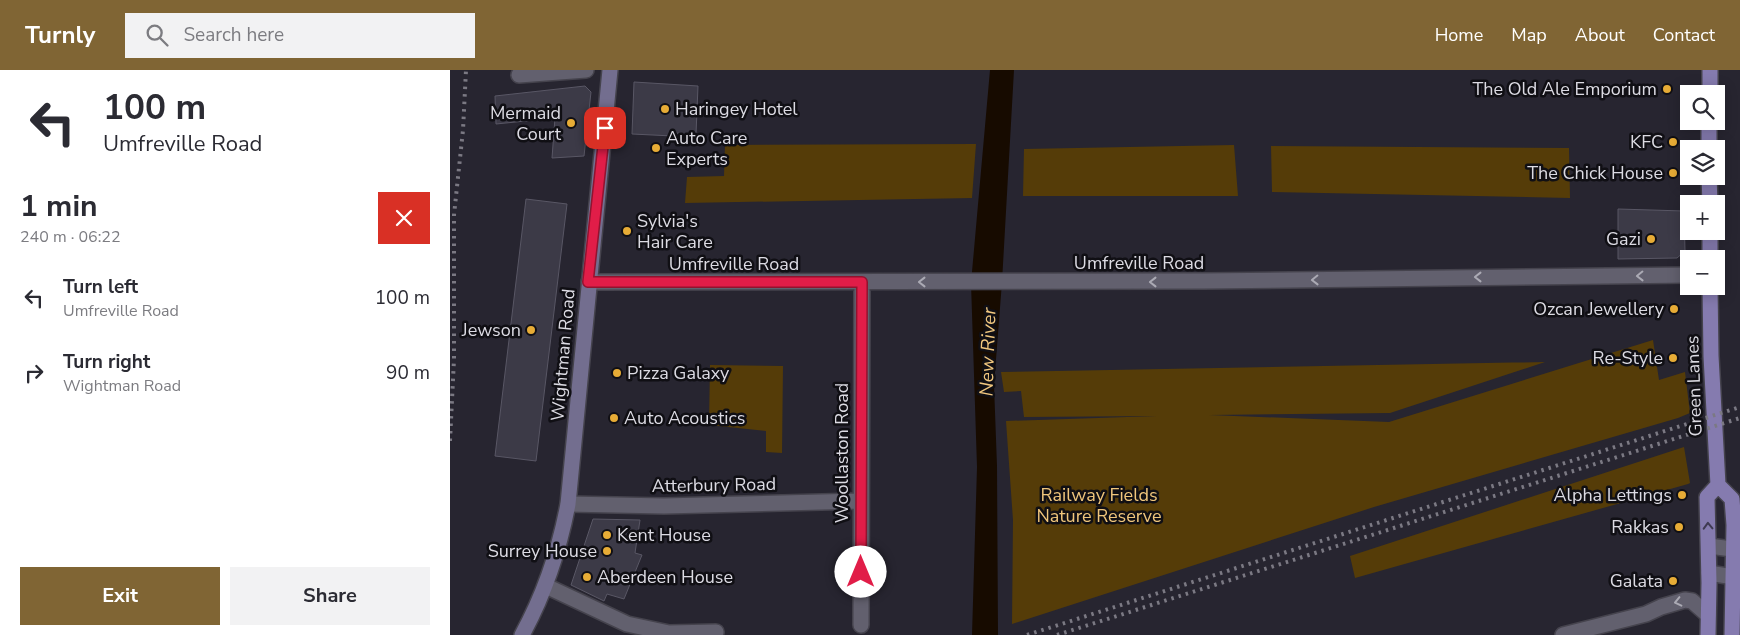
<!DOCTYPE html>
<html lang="en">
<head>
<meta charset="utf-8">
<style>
	:root { --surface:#fff; --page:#f2f2f3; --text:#2b2b33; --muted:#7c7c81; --accent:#806534 }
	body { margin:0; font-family:"Nunito Sans",sans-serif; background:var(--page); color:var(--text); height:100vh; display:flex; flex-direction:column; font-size:19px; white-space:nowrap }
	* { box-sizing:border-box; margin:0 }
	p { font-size:16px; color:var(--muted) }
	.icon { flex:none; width:28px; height:28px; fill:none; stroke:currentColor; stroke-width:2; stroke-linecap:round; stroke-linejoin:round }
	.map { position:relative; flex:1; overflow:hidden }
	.drawer { display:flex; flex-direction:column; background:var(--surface); width:450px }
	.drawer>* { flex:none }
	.guide { background:#fff; color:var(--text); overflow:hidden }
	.fabs { position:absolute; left:1230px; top:15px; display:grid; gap:10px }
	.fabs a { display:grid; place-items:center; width:45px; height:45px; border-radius:0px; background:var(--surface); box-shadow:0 2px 12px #0003; font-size:25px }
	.pin { position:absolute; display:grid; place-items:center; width:42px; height:42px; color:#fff; margin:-21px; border-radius:10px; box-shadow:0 2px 8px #0006 }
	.me { position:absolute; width:55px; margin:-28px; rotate:0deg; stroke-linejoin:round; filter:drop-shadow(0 0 4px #0008) }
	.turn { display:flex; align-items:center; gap:18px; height:105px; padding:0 20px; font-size:22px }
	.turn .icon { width:65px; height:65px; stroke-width:2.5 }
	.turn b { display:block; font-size:35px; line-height:42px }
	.round { display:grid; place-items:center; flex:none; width:52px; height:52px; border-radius:0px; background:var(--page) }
	.head { display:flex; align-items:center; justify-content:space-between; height:85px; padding:0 20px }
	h1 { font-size:30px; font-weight:700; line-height:38px }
	.cta { display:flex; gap:10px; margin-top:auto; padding:10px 20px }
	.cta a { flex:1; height:58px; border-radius:0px; background:var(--accent); color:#fff; font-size:20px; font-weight:700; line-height:58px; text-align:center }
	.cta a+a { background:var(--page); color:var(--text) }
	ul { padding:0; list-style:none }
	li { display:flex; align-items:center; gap:15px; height:75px; padding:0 20px }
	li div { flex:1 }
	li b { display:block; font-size:19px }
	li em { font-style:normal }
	header { display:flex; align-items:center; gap:30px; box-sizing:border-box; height:70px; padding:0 25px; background:var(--accent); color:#fff }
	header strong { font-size:24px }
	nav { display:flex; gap:28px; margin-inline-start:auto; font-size:18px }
	.search { width:350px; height:45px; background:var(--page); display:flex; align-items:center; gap:12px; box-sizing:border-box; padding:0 18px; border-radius:0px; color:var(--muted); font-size:19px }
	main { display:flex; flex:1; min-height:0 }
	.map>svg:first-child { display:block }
	.green { fill:#553c08 }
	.water { fill:#170b00 }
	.building { fill:#3c3a47; stroke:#595765 }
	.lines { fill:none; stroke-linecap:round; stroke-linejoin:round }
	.street-casing { stroke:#45434d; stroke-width:18 }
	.secondary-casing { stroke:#45434d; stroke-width:18 }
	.primary-casing { stroke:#45434d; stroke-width:18 }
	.street { stroke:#62606e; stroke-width:15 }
	.secondary { stroke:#736e8f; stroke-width:15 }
	.primary { stroke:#857baf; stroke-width:15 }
	.rail { stroke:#7b7983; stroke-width:4; stroke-dasharray:2.5 5; stroke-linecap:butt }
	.oneway { stroke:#abaab4 }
	.oneway2 { stroke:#3f3a52 }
	.route-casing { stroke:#92132f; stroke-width:12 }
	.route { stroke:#e11d48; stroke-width:9 }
	.poi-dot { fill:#e7ac36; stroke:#100f14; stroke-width:2 }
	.labels { text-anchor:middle; stroke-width:5; stroke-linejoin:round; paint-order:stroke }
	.poi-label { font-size:18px; fill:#dcdbe3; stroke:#100f14; text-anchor:end }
	.street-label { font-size:18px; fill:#dcdbe3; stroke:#100f14 }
	.park-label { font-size:18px; fill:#f0c67c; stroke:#100f14 }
	.water-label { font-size:19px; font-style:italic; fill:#f2c87f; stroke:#100f14 }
</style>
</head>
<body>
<header>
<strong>Turnly</strong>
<div class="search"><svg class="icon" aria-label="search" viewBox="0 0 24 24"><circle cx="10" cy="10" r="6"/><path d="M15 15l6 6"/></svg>Search here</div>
<nav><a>Home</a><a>Map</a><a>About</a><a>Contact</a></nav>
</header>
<main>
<section class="drawer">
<div class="guide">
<div class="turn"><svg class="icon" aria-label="left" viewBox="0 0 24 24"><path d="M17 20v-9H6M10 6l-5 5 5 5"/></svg><div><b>100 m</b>Umfreville Road</div></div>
</div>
<div class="head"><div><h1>1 min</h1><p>240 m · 06:22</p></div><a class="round" style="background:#d93025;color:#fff"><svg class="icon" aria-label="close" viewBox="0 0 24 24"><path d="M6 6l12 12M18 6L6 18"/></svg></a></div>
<ul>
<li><svg class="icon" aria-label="left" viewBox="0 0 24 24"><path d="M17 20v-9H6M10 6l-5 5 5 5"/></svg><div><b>Turn left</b><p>Umfreville Road</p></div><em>100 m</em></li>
<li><svg class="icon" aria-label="right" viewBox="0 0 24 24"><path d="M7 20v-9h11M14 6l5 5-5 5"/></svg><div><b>Turn right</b><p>Wightman Road</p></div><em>90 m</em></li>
</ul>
<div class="cta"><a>Exit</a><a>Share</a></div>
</section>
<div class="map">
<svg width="1290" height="565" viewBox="0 0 1290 565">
	<rect width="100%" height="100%" fill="#272530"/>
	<path class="green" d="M526 74 522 128 235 133 237 107 274 106 275 75Z
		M784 75 788 126H573L574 79Z
		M821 76 1119 78 1120 128 822 122Z
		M1203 270 1209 310 1235 302 1240 343 1228 348 924 437 562 554 563 450 556 351 707 346 574 347 571 321 554 322 551 302 1095 292 940 343 759 345 939 352Z
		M260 295 333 296 332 383 316 382V361L259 355Z
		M1234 377 1240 413 1238 414 905 508 900 486Z"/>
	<path class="water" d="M540 0H564L552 212 544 315 547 396 548 565H522L527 397 521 213Z"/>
	<path class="building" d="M184 12 248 16 246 64 223 63V66L182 64Z
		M135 16 141 22 134 86 102 88 105 48 46 54 45 26Z
		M76 129 117 134 86 391 45 386Z
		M1168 139 1234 141 1235 181 1227 188 1168 189Z
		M143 449 190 450 185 483 192 485 174 529 157 524 154 531 121 515Z"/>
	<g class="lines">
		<defs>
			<path id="street" d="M69 5 136 0
				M139 212 754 211 1239 205
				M118 434 214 436 411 431
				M1259 476 1290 480
				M1259 503 1290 508
				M96 516 177 554 219 563 266 562
				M411 555 412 212
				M1113 565 1196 544 1211 537 1235 530 1242 531 1258 545"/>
			<path id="secondary" d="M72 565C95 523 109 481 118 434L160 0"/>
			<path id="primary" d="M1260 24V0
				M1259 79V51
				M1259 106 1260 134
				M1260 189V161
				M1260 216 1261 286 1268 415 1282 429 1284 455 1282 565
				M1258 565 1259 513 1257 427 1268 415"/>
		</defs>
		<use href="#street" class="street-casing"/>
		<use href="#secondary" class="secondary-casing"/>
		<use href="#primary" class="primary-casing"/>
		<use href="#street" class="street"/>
		<use href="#secondary" class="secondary"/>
		<use href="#primary" class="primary"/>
		<path class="rail" d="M0 371 4 289V145L13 60 16 0
			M577 565 1290 337
			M607 565 1290 348"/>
	</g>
	<defs><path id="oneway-chevron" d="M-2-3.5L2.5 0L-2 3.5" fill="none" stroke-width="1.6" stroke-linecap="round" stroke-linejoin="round" transform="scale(1.25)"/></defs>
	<g class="oneway">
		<use href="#oneway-chevron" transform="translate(1190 206) rotate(179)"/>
		<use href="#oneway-chevron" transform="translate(1028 207) rotate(180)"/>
		<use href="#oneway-chevron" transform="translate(865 210) rotate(179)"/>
		<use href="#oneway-chevron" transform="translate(472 212) rotate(-180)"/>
		<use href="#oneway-chevron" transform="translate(703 212) rotate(180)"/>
		<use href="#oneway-chevron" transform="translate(1228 532) rotate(167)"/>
	</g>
	<use class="oneway2" href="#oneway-chevron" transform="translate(1258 456) rotate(-92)"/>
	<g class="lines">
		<defs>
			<path id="route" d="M155 58 138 212H412L411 502"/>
		</defs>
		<use href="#route" class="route-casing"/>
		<use href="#route" class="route"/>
	</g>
	<g class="poi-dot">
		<circle cx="1217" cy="19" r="5"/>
		<circle cx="215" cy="39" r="5"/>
		<circle cx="121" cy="53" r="5"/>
		<circle cx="1223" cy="72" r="5"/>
		<circle cx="206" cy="78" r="5"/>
		<circle cx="1223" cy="103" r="5"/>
		<circle cx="177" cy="161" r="5"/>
		<circle cx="1201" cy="169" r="5"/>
		<circle cx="1224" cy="239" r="5"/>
		<circle cx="81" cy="260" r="5"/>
		<circle cx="1223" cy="288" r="5"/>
		<circle cx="167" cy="303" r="5"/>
		<circle cx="164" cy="348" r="5"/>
		<circle cx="1232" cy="425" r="5"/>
		<circle cx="1229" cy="457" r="5"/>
		<circle cx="157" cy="465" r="5"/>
		<circle cx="157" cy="481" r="5"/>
		<circle cx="137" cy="507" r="5"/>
		<circle cx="1223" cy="511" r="5"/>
	</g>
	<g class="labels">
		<g class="poi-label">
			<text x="1207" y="25">The Old Ale Emporium</text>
			<text x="225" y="45" text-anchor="start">Haringey Hotel</text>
			<text x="111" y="49">Mermaid<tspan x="111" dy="21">Court</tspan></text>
			<text x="216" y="74" text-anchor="start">Auto Care<tspan x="216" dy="21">Experts</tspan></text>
			<text x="1213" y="78">KFC</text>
			<text x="1213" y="109">The Chick House</text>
			<text x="187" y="157" text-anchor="start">Sylvia's<tspan x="187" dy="21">Hair Care</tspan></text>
			<text x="1191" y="175">Gazi</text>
			<text x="1214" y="245">Ozcan Jewellery</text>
			<text x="71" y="266">Jewson</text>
			<text x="1213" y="294">Re-Style</text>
			<text x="177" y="309" text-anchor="start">Pizza Galaxy</text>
			<text x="174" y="354" text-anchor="start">Auto Acoustics</text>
			<text x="1222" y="431">Alpha Lettings</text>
			<text x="1219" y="463">Rakkas</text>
			<text x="167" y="471" text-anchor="start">Kent House</text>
			<text x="147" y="487">Surrey House</text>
			<text x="147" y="513" text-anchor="start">Aberdeen House</text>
			<text x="1213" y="517">Galata</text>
		</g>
		<g class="street-label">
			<text x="689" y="199">Umfreville Road</text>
			<text x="284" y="200">Umfreville Road</text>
			<text transform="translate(113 285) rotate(-85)" y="6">Wightman Road</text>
			<text transform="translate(1244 316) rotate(-92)" y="6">Green Lanes</text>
			<text transform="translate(392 383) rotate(-90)" y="6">Woollaston Road</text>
			<text transform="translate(264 415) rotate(-1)" y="6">Atterbury Road</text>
		</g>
		<g class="park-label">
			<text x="649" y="431">Railway Fields<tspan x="649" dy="21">Nature Reserve</tspan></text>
		</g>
		<g class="water-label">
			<text transform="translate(537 282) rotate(-88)" y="7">New River</text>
		</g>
	</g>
</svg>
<div class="fabs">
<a><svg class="icon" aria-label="search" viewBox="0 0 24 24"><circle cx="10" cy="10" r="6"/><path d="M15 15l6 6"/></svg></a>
<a><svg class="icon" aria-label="layers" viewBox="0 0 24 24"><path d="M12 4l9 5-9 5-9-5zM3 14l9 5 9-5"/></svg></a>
<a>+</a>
<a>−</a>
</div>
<div class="pin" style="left:155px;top:58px;background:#d93025"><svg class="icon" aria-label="arrive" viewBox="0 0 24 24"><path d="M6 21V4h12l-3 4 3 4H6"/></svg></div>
<svg class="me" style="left:411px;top:502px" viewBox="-20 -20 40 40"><circle r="19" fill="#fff"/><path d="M0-13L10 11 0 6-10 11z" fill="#e11d48"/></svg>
</div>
</main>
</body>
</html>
